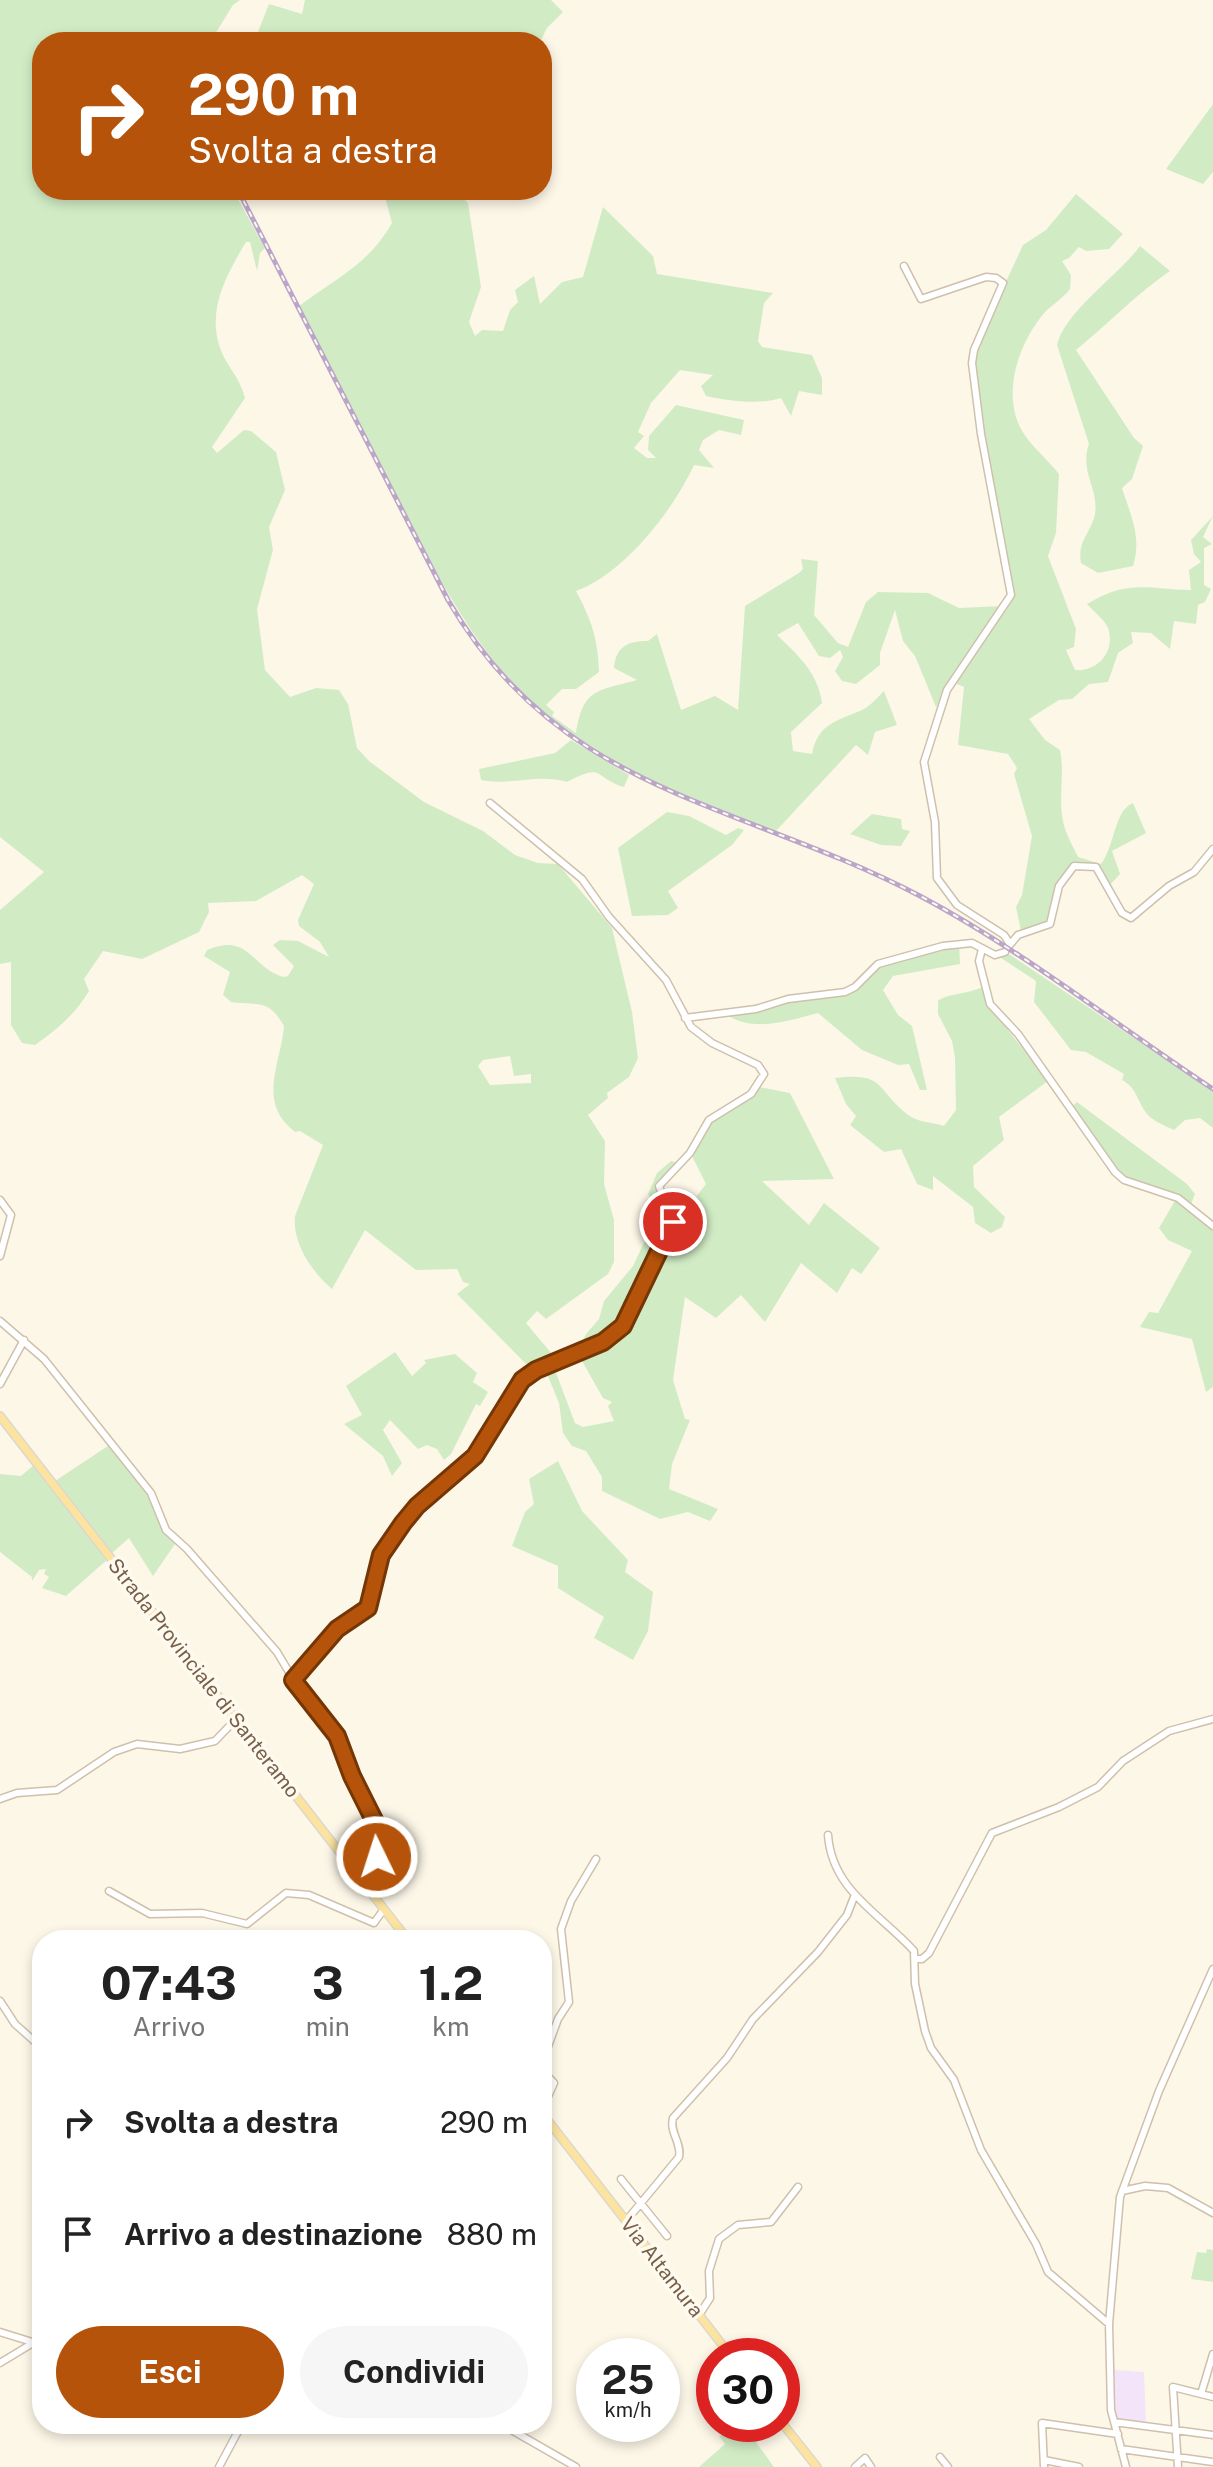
<!DOCTYPE html>
<html lang="it">
<head>
<meta charset="utf-8">
<style>
	:root { --surface:#fff; --page:#f6f6f6; --text:#222; --muted:#767676; --accent:#b45309 }
	body { margin:0; font-family:"Public Sans",sans-serif; background:var(--page); color:var(--text); height:100vh; display:flex; flex-direction:column; font-size:30px; white-space:nowrap }
	* { box-sizing:border-box; margin:0 }
	p { font-size:26px; color:var(--muted) }
	.icon { flex:none; width:44px; height:44px; fill:none; stroke:currentColor; stroke-width:2; stroke-linecap:round; stroke-linejoin:round }
	.map { position:relative; flex:1; overflow:hidden }
	.side { position:absolute; left:32px; top:1930px; width:520px; height:504px; display:flex; flex-direction:column; background:var(--surface); border-radius:32px; box-shadow:0 4px 12px #0003 }
	.side>* { flex:none }
	.banner { position:absolute; left:32px; top:32px; width:520px; height:168px; border-radius:32px; box-shadow:0 4px 12px #0003; background:#b45309; color:#fff; overflow:hidden }
	.speed { position:absolute; left:576px; top:2338px; display:flex; gap:16px; font-size:40px; font-weight:700; text-align:center }
	.speed>* { display:grid; place-content:center; width:104px; height:104px; border-radius:50%; background:var(--surface); box-shadow:0 4px 12px #0003; line-height:1 }
	.speed small { font-size:20px; font-weight:400 }
	.speed .limit { border:12px solid #d22; background:#fff; color:#111 }
	.pin { position:absolute; display:grid; place-items:center; width:68px; height:68px; color:#fff; margin:-34px; border:4px solid #fff; border-radius:50%; box-shadow:0 2px 8px #0007 }
	.me { position:absolute; width:88px; margin:-44px; rotate:356deg; stroke-linejoin:round; filter:drop-shadow(0 0 6px #0008) }
	.turn { display:flex; align-items:center; gap:28px; height:168px; padding:0 24px; font-size:36px }
	.turn .icon { width:104px; height:104px; stroke-width:2.5 }
	.turn b { display:block; font-size:56px; line-height:68px }
	.eta { display:flex; justify-content:space-evenly; align-items:center; height:136px; text-align:center }
	.eta b { font-size:48px; font-weight:700; line-height:56px }
	.primary-button { display:flex; gap:16px; margin-top:auto; padding:16px 24px }
	.primary-button a { flex:1; height:92px; border-radius:48px; background:var(--accent); color:#fff; font-size:32px; font-weight:700; line-height:92px; text-align:center }
	.primary-button a+a { background:var(--page); color:var(--text) }
	ul { padding:0; list-style:none }
	li { display:flex; align-items:center; gap:24px; height:112px; padding:0 24px }
	li div { flex:1 }
	li b { display:block; font-size:30px }
	li em { font-style:normal }
	.map>svg:first-child { display:block }
	.education { fill:#f4e4fa }
	.green { fill:#d1ecc5; fill-rule:evenodd }
	.lines { fill:none; stroke-linecap:round; stroke-linejoin:round }
	.minor-casing { stroke:#cfc0ac; stroke-width:9 }
	.major-casing { stroke:#dcd6d0; stroke-width:10 }
	.minor { stroke:#fff; stroke-width:6 }
	.major { stroke:#fce49f; stroke-width:7 }
	.rail-casing { stroke:#bba5c8; stroke-width:5 }
	.rail { stroke:#fffaef; stroke-width:2; stroke-dasharray:6; stroke-linecap:butt }
	.route-casing { stroke:#753606; stroke-width:20 }
	.route { stroke:#b45309; stroke-width:14 }
	.labels { text-anchor:middle; stroke-width:7; stroke-linejoin:round; paint-order:stroke }
	.street-label { font-size:20px; fill:#78604a; stroke:#fffaef }
</style>
</head>
<body>
<div class="map">
<svg width="1213" height="2467" viewBox="0 0 1213 2467">
	<rect width="100%" height="100%" fill="#fdf7e8"/>
	<path class="education" d="M1114 2370 1144 2372 1146 2422 1116 2419Z"/>
	<path class="green" d="M0 0H240L233 5 210 42H42V190H233L265 248 260 253 257 271 250 242H246C224 279 203 317 225 359 233 373 241 382 245 398L212 447 217 453 244 430 251 431 276 452 285 490 269 527 273 550 257 609 265 670 290 697 316 688 339 690 348 704 357 748 369 761 424 802 483 831 515 855 538 863 558 864 612 928 632 1012 638 1058 629 1077 607 1093 608 1098 588 1115 605 1141 604 1184 614 1220V1262L608 1274 546 1319 537 1311 526 1323 557 1360 532 1370 457 1294 470 1284 463 1282 457 1269 416 1270 365 1230 332 1289C312 1272 292 1243 295 1216L323 1145 300 1131 295 1132C256 1102 281 1064 284 1026 268 998 258 1006 231 1002L223 995 230 972 204 956 207 950C249 932 251 967 283 977L288 976 294 966 273 945 280 940 298 941 329 957 320 942 299 926 298 920 314 884 302 875 256 901 208 903 209 912 199 932 142 959 103 951 84 979 89 991C75 1015 57 1029 35 1045L22 1043 11 1025V962L0 964V910L44 872 0 837ZM510 1056 514 1076 531 1074V1083L490 1085 478 1066 483 1060Z
		M305 0H551L563 12 547 28 540 42H254L269 4 302 14Z
		M1213 104V172L1203 184 1166 169Z
		M383 190H455L468 203 481 287 469 322 475 336 482 330 503 331 510 310 518 302 515 290 534 276 540 304 562 282 583 277 603 207 653 256 657 274 773 293 764 303 758 341 762 347 812 355 822 378V395L799 391 791 416 781 398C759 405 729 401 706 396L701 386 713 375 680 370 651 403 638 432 644 436 634 448 647 458H656L648 450 649 436 676 405 744 420 741 435 719 430 703 440 699 450 714 468 694 465C674 509 624 574 576 591 592 621 598 639 599 672L576 689H562L546 705 554 712 552 716 576 733C583 689 596 691 637 680L614 668C616 646 628 641 648 641L657 634 681 710 715 696 738 710 745 606 799 573 803 569 801 559 818 561 814 615 838 643 848 647 866 602 878 592 928 593 959 608 1001 606 936 707 915 656 903 641 895 610 880 653V665L856 684 842 681 835 671 843 657 840 650 830 658 819 656 798 623 777 635C798 655 818 673 822 703L791 732 793 751 812 754C818 722 839 721 864 709 871 705 878 697 884 691L897 725 875 732 868 755 856 745 775 832C712 806 644 785 587 748 490 685 441 584 390 484 360 425 330 365 299 306 336 278 368 265 392 223Z
		M1076 194 1123 234 1109 249 1086 251 1079 247 1069 258 1062 261 1071 275 1070 289C1064 297 1055 303 1047 310 1022 337 1004 383 1017 420 1024 441 1045 456 1059 474L1056 533 1048 556 1076 629 1074 647 1066 650 1075 670C1097 672 1116 652 1108 628 1105 620 1093 611 1087 604 1128 579 1147 589 1191 590L1189 570 1201 562 1194 554 1191 540 1213 516 1203 537 1212 544 1204 548V585L1211 589 1205 602 1198 605 1196 624 1174 621 1170 649 1151 633 1131 632 1133 643 1118 653 1108 682 1089 684 1072 699 1059 700 1029 719 1045 740 1060 750C1065 774 1058 797 1063 821 1065 833 1073 846 1078 857L1101 864C1115 846 1114 810 1133 803L1146 833 1112 851 1120 874 1109 886 1097 865 1074 864 1058 885 1050 922 1021 931 1016 907 1022 895 1032 836 1014 774 1017 768 1008 754 958 745 964 687 952 682 1010 600 973 365 975 349 1023 245 1046 230Z
		M1140 246 1170 271C1136 294 1108 324 1076 350L1134 438 1143 446 1132 479 1122 488C1131 516 1142 538 1133 566L1098 573 1081 563C1077 541 1091 533 1095 514 1099 488 1079 472 1089 444L1057 345C1065 311 1118 276 1140 246Z
		M571 740 629 775 624 787C592 777 605 762 567 782 539 773 510 786 481 780L479 769 555 753Z
		M667 812 689 816 726 835 738 828 744 830 732 845 668 891 678 908 668 915 632 916 618 848Z
		M872 814 901 819 902 829 910 831 901 846 881 845 850 834Z
		M959 943 960 964 893 976 883 990 898 1015 912 1026 927 1090H920L909 1064 898 1065 862 1050 818 1013C787 1021 753 1033 725 1014L850 991 876 966Z
		M1006 952 1213 1091V1128L1200 1118 1185 1120 1174 1130C1166 1126 1157 1123 1150 1117 1138 1106 1138 1088 1122 1080L1124 1074 1086 1052 1071 1050 1034 1002 1036 981 998 956Z
		M983 987 989 1006 1048 1081 999 1117 1004 1140 973 1166 974 1187 1005 1217 1002 1227 991 1233 975 1223 973 1207 933 1176V1190L917 1184 901 1149 884 1152 850 1125 856 1116 846 1104 835 1078C886 1072 875 1089 908 1115 919 1123 933 1122 944 1126L956 1110 955 1058 952 1041 938 1014V1001C945 994 968 994 983 987Z
		M759 1087 790 1093 834 1179 762 1181 809 1225 824 1203 880 1248 861 1274 852 1268 837 1293 801 1263 765 1322 741 1295 716 1318 685 1297 673 1380 685 1419 690 1420 672 1464 669 1489 718 1509 710 1521 688 1512 660 1519 602 1491V1477L586 1451 572 1446 563 1433 559 1403 545 1369 553 1365 575 1423 583 1427 614 1421 608 1406 612 1402 603 1398 578 1354 623 1328 674 1225 706 1184 691 1154 712 1118Z
		M1077 1102 1187 1184 1195 1194 1191 1204 1162 1189 1120 1177 1070 1108Z
		M671 1161 678 1163 656 1188 672 1225 627 1318 607 1338 579 1350 586 1334 599 1319 604 1301 633 1266 656 1217 655 1205 648 1194 657 1173Z
		M1176 1199 1213 1227V1387L1206 1392 1192 1339 1140 1327 1149 1312 1158 1313 1192 1251 1168 1240 1159 1228Z
		M395 1352 412 1376 426 1363 424 1360 455 1354 477 1373 473 1382 488 1392 480 1406 476 1404 451 1454 444 1460 437 1449 427 1445 418 1449 390 1420 383 1430 402 1463 392 1476 383 1456 344 1424 362 1415 346 1386Z
		M111 1444 152 1496 161 1524 177 1541 153 1576 129 1538 111 1554 55 1481Z
		M558 1461 582 1511 628 1560 625 1572 653 1592 648 1631 633 1660 594 1638 604 1617 558 1588V1566L512 1546 525 1512 534 1504 529 1479Z
		M35 1464 108 1559 66 1596 42 1588 49 1577 44 1574 46 1569 39 1570 32 1581V1577L0 1552V1474L21 1476Z
		M1207 2249 1213 2250V2282L1191 2279 1197 2252 1206 2253Z
		M737 2424H743L774 2467H699L725 2444 719 2436Z"/>
	<g class="lines">
		<defs>
			<path id="minor" d="M904 266 921 299 986 277 996 278 1003 283 974 350 972 363 981 434 1011 595 947 690 924 762 935 822 937 878 957 905 1004 935 1010 944
				M1007 948 1018 935 1050 924 1059 886 1074 866 1096 867 1122 913 1131 918 1169 886 1194 872 1213 849
				M982 949 979 961 990 1004 1018 1034 1115 1172 1124 1180 1178 1198 1213 1226
				M685 1018 756 1009 788 999 845 992 855 987 878 964 943 946 972 943 995 955 1005 952
				M0 1200 11 1215 0 1256
				M0 1321 44 1359 151 1493 166 1530 187 1549 277 1652 302 1694 332 1727 376 1824 373 1895
				M0 1384 24 1340
				M293 1680 337 1629 368 1608 381 1555 403 1523 417 1506 475 1456 522 1380 536 1370 603 1342 623 1326 673 1225 659 1186 690 1153 709 1120 751 1094 764 1074 758 1065 712 1043 691 1027 666 980 609 917 582 879 490 803
				M0 1799 17 1793 57 1790 114 1752 137 1744 180 1749 215 1741 236 1719
				M828 1835C832 1891 881 1914 914 1951L915 1984 925 2031 931 2048 954 2080 981 2150 1036 2244 1048 2272 1109 2324
				M109 1891 150 1914 202 1913 247 1924 286 1893 309 1895 374 1923 384 1909
				M915 1959H922L929 1953 992 1833 1059 1807 1098 1787 1123 1761 1169 1731 1213 1719
				M0 2001 15 2024 42 2048
				M542 2063 558 2019 569 2002 561 1929 571 1901 596 1859
				M542 2070 554 2083 542 2110
				M621 2179 667 2236
				M1122 2191 1145 2186 1168 2188 1213 2213
				M626 2221 679 2157C682 2143 669 2132 673 2118L727 2058 753 2019 818 1952 847 1915 854 1897
				M699 2315 710 2298 709 2271 719 2239 738 2225 771 2222 798 2187
				M0 2332 42 2345
				M0 2363 33 2343
				M1201 2394 1213 2354
				M1114 2422 1213 2435
				M501 2424 576 2467
				M1121 2449 1213 2462
				M940 2457 948 2467
				M1044 2460 1079 2467
				M219 2467 242 2424
				M855 2467 865 2458 871 2467
				M1044 2467 1042 2423 1118 2434
				M1126 2467 1111 2410 1109 2324 1120 2197 1159 2091 1213 1969
				M1178 2467 1173 2387 1213 2397"/>
			<path id="major" d="M0 1416 408 1940
				M542 2113 731 2356
				M782 2423 817 2467"/>
		</defs>
		<use href="#minor" class="minor-casing"/>
		<use href="#major" class="major-casing"/>
		<use href="#minor" class="minor"/>
		<use href="#major" class="major"/>
		<defs>
			<path id="rail" d="M238 190 448 600C561 795 739 801 920 896 1022 950 1116 1025 1213 1089"/>
		</defs>
		<use href="#rail" class="rail-casing"/>
		<use href="#rail" class="rail"/>
	</g>
	<g class="lines">
		<defs>
			<path id="route" d="M377 1857 376 1824 352 1776 337 1736 293 1680 337 1629 368 1608 381 1555 403 1523 417 1506 475 1456 522 1380 536 1370 603 1342 623 1326 673 1222"/>
		</defs>
		<use href="#route" class="route-casing"/>
		<use href="#route" class="route"/>
	</g>
	<g class="labels">
		<g class="street-label">
			<text transform="translate(204 1678) rotate(52)" y="7">Strada Provinciale di Santeramo</text>
			<text transform="translate(662 2267) rotate(52)" y="7">Via Altamura</text>
		</g>
	</g>
</svg>
<div class="speed"><div>25<small>km/h</small></div><div class="limit">30</div></div>
<div class="pin" style="left:673px;top:1222px;background:#d93025"><svg class="icon" aria-label="arrive" viewBox="0 0 24 24"><path d="M6 21V4h12l-3 4 3 4H6"/></svg></div>
<svg class="me" style="left:377px;top:1857px" viewBox="-20 -20 40 40"><circle r="17" fill="#b45309" stroke="#fff" stroke-width="3"/><path d="M0-11L8 9 0 5-8 9z" fill="#fff"/></svg>
<div class="banner">
<div class="turn"><svg class="icon" aria-label="right" viewBox="0 0 24 24"><path d="M7 20v-9h11M14 6l5 5-5 5"/></svg><div><b>290 m</b>Svolta a destra</div></div>
</div>
<section class="side">
<div class="eta">
<div><b>07:43</b><p>Arrivo</p></div>
<div><b>3</b><p>min</p></div>
<div><b>1.2</b><p>km</p></div>
</div>
<ul>
<li><svg class="icon" aria-label="right" viewBox="0 0 24 24"><path d="M7 20v-9h11M14 6l5 5-5 5"/></svg><div><b>Svolta a destra</b></div><em>290 m</em></li>
<li><svg class="icon" aria-label="arrive" viewBox="0 0 24 24"><path d="M6 21V4h12l-3 4 3 4H6"/></svg><div><b>Arrivo a destinazione</b></div><em>880 m</em></li>
</ul>
<div class="primary-button"><a>Esci</a><a>Condividi</a></div>
</section>
</div>
</body>
</html>
